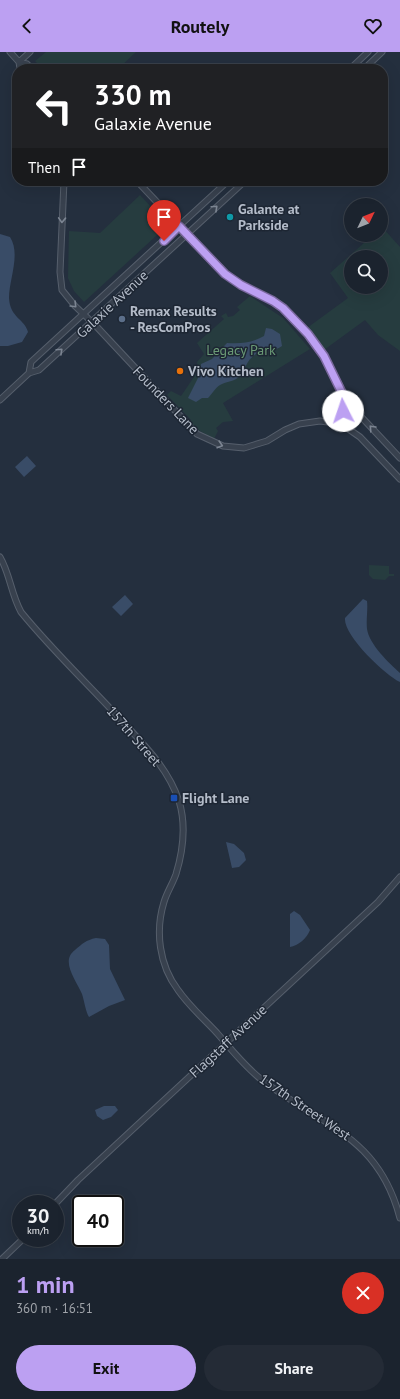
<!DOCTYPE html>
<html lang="en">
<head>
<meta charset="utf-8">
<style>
	:root { --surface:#1b232e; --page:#242b36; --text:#f1f3f6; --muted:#a0a4aa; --line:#39404a; --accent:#bca0f2 }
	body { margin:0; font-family:"PT Sans",sans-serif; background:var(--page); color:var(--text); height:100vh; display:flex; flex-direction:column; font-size:15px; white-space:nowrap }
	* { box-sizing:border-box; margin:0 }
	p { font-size:13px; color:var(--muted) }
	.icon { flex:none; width:22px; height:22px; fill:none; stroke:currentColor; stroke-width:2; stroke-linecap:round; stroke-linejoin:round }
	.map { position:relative; height:1207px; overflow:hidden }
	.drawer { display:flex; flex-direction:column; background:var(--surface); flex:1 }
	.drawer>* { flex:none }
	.hud { position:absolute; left:12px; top:12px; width:376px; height:122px; border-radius:16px; box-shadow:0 4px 16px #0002,0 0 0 1px var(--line); background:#202124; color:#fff; overflow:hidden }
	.needle { width:26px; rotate:47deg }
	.fabs { position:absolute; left:344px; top:146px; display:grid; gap:8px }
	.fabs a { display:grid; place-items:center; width:44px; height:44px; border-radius:50%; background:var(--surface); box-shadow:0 4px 16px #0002,0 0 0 1px var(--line); font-size:20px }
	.speed { position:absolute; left:12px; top:1143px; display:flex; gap:8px; font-size:20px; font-weight:700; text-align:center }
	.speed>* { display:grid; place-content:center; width:52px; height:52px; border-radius:50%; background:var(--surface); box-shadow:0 4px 16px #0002,0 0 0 1px var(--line); line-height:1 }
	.speed small { font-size:10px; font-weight:400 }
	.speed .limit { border:2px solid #111; border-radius:6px; background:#fff; color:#111 }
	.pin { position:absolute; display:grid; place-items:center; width:34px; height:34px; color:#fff; margin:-41px -17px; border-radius:50% 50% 50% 0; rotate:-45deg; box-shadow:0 0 4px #0007 }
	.pin .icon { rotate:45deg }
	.me { position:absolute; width:44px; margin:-22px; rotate:356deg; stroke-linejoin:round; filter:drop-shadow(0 0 3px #0008) }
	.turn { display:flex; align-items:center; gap:14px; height:84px; padding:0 16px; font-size:18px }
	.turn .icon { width:52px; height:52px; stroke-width:2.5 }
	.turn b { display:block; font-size:28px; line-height:34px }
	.then { display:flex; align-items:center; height:38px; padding:0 16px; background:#0003; gap:8px; font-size:15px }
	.round { display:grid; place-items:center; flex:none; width:42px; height:42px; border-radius:21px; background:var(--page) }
	.summary { display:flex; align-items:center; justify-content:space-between; height:68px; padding:0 16px }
	h1 { font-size:24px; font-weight:700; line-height:30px; color:var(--accent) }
	.action { display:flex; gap:8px; margin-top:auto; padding:8px 16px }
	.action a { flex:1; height:46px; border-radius:24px; background:var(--accent); color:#111; font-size:16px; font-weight:700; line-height:46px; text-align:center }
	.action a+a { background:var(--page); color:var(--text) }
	header { display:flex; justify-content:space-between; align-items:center; height:52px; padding:0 16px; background:var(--accent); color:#111; font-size:18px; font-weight:700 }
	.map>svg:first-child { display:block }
	.green { fill:#263c3f; fill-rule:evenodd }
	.water { fill:#394c67 }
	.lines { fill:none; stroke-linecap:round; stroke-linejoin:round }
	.tertiary-casing { stroke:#565f6c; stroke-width:7 }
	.tertiary { stroke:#38414e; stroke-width:5 }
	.oneway { stroke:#7c8592 }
	.route-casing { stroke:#7a689d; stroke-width:10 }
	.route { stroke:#bca0f2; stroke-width:7 }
	.culture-dot { fill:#0f9aa8; stroke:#1d2633; stroke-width:1.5 }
	.service-dot { fill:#5c6f8a; stroke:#1d2633; stroke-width:1.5 }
	.food-dot { fill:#e8710a; stroke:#1d2633; stroke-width:1.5 }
	.transit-dot { fill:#1a4fb4; stroke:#1d2633; stroke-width:1.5 }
	.labels { text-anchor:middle; stroke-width:3; stroke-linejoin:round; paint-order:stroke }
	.poi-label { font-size:14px; font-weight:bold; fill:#b4bcc9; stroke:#1d2633; text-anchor:start }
	.street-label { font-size:14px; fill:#b4bcc9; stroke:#1d2633 }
	.park-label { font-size:14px; fill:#6b9a76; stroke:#1d2633 }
</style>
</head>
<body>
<header><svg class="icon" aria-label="back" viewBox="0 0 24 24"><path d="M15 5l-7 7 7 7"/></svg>Routely<svg class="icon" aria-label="heart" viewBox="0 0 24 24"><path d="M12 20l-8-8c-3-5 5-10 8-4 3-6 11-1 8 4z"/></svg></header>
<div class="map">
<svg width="400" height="1207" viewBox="0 0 400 1207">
	<rect width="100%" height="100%" fill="#242f3e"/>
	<path class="green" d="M46 0H136L118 17H43L35 9Z
		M140 143 168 173 84 250 74 239 68 226 69 179 100 181Z
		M382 175 400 195V299L378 283 365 268 324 298 307 276 348 246 330 221 373 183H381ZM351 205H381V235H351Z
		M250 244 283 266 310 297 223 351 233 369 223 370 216 376 218 379 214 387 200 379 190 370 191 368 167 343 171 339 181 344 198 319 197 310 204 302 197 291 224 267 221 264 226 261 228 265 233 264 240 258 237 255Z
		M369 513 389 514V522H394V524H389L385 528 373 527 369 523Z"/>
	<path class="water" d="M0 182 10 185C21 202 9 227 9 246 10 266 25 267 28 280L22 290 8 294H0Z
		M266 276 272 277 280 282 282 294C275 300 264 297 256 302 245 309 246 318 240 324 234 330 227 329 220 333 215 336 212 342 208 346H202L196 350 188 346 199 324 201 312 212 307 227 291C240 292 252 291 264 284Z
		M27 404 36 414 24 425 15 415Z
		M125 543 133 552 121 564 112 555Z
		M363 547 367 549C368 558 366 567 367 577 369 592 389 611 400 621V630C385 623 343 583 345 566Z
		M226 790 234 792 244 801 246 808 239 815 232 816Z
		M294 859 300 863 310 878C307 886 298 894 290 895V862Z
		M96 886 105 887 109 893 110 917 125 948 109 954 89 965C86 961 84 948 82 942 76 928 60 909 75 898 82 892 86 888 96 886Z
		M104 1054H115L118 1058 111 1065 103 1068 97 1064 95 1058Z"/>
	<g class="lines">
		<defs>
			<path id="tertiary" d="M10 0 19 10 27 12 32 17
				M19 10 30 0
				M19 10 20 17
				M350 17 368 0
				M364 17 382 0
				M64 129 60 220 62 238 75 254 96 274 197 382 223 394 244 396 267 389 285 378 299 372 320 369 335 371 347 376 360 385 400 427
				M137 129 225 222 241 233 273 249 292 264 319 296 338 334 351 354 400 406
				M29 321 31 310 228 129
				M0 348 29 321 39 318 245 129
				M328 370C340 364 345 359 344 345
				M0 505C10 522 11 542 21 560 52 598 88 632 121 668 144 693 168 716 179 749 186 772 183 799 176 822 173 831 167 840 164 850 155 879 159 913 178 938 189 954 204 967 217 981 231 997 245 1015 262 1028 322 1074 378 1083 400 1166
				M55 1152 78 1128 378 850 400 825
				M2 1207 24 1186"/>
		</defs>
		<use href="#tertiary" class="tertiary-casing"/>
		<use href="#tertiary" class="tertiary"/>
	</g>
	<defs><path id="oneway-chevron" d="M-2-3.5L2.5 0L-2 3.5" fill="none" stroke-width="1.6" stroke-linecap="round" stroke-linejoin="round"/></defs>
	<g class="oneway">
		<use href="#oneway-chevron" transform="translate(215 156) rotate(-43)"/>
		<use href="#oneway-chevron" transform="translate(62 168) rotate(92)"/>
		<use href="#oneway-chevron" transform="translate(74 253) rotate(45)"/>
		<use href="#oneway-chevron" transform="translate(60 299) rotate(-43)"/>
		<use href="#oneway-chevron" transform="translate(372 376) rotate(-133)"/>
		<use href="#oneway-chevron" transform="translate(220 393) rotate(17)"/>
	</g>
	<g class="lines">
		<defs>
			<path id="route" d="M164 189 179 174 225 222 241 233 273 249 283 256 308 282 324 304 344 345 343 359"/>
		</defs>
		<use href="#route" class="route-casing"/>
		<use href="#route" class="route"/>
	</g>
	<circle class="culture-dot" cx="230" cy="165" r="4"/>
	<circle class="service-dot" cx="122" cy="267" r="4"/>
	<circle class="food-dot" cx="180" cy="319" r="4"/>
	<rect class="transit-dot" x="170" y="742" width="8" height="8" rx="2"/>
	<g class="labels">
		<g class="poi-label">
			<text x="238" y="162">Galante at<tspan x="238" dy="16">Parkside</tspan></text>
			<text x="130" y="264">Remax Results<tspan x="130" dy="16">- ResComPros</tspan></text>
			<text x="188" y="324">Vivo Kitchen</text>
			<text x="182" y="751">Flight Lane</text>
		</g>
		<g class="street-label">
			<text transform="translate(112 252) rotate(-43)" y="5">Galaxie Avenue</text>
			<text transform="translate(166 348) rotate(46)" y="5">Founders Lane</text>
			<text transform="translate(134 684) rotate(49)" y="5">157th Street</text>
			<text transform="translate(228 989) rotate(-43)" y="5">Flagstaff Avenue</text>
			<text transform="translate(305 1055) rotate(34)" y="5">157th Street West</text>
		</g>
		<g class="park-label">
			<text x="241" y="303">Legacy Park</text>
		</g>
	</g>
</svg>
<div class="fabs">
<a><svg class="needle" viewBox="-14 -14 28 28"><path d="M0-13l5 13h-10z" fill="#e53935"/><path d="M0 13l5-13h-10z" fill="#a0a4aa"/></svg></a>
<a><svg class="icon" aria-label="search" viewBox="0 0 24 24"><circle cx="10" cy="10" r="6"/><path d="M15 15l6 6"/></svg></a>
</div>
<div class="speed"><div>30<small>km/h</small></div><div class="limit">40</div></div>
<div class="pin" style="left:164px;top:189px;background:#d93025"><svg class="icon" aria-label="arrive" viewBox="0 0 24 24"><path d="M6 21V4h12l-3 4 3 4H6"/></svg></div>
<svg class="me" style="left:343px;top:359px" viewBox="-20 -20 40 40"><circle r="19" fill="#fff"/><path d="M0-13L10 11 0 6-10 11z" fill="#bca0f2"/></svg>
<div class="hud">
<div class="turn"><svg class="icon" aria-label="left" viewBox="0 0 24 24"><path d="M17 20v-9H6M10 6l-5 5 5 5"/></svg><div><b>330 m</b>Galaxie Avenue</div></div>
<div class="then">Then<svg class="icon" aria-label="arrive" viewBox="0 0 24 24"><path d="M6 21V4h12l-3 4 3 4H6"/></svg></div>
</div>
</div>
<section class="drawer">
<div class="summary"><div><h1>1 min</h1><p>360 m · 16:51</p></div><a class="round" style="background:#d93025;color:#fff"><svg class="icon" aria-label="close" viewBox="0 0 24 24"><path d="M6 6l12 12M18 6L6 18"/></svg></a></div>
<div class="action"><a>Exit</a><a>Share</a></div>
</section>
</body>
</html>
